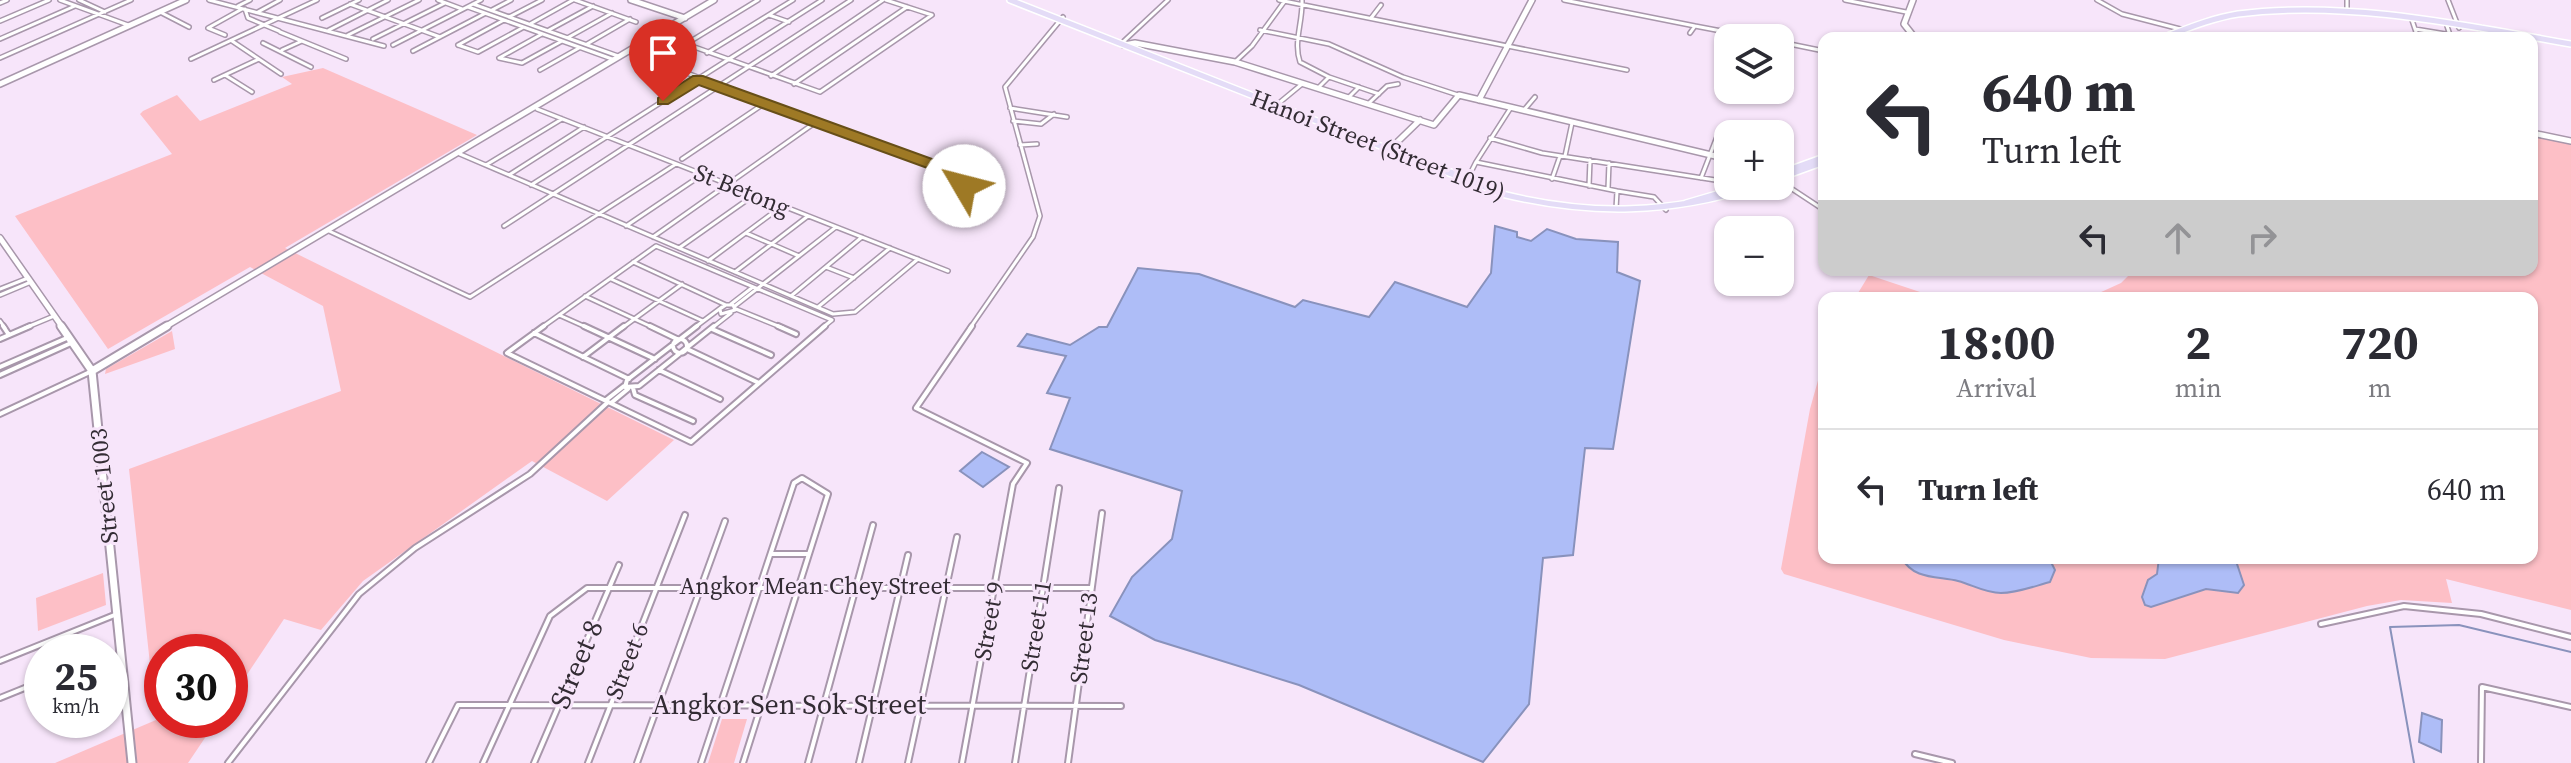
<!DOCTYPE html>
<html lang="en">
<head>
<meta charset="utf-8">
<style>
	:root { --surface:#fff; --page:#f7f7f7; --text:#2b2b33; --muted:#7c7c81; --line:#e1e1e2 }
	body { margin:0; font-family:"Source Serif 4",serif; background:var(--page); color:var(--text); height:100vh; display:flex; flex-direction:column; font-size:30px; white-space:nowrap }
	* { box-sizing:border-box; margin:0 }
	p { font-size:26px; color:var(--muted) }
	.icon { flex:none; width:44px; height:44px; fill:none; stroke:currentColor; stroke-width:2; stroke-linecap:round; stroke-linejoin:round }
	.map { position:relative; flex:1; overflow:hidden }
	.side { position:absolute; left:1818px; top:292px; width:720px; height:272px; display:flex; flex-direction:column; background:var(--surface); border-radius:16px; box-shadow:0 2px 6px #0004 }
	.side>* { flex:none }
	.guide { position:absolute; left:1818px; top:32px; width:720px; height:244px; border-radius:16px; box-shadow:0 2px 6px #0004; background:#fff; color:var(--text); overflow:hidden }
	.controls { position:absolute; left:1714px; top:24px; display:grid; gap:16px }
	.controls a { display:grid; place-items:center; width:80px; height:80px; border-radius:16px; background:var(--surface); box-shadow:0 2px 6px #0004; font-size:40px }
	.speed { position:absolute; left:24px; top:634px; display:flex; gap:16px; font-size:40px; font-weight:700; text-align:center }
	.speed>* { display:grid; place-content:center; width:104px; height:104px; border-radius:50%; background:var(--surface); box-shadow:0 2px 6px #0004; line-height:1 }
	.speed small { font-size:20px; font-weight:400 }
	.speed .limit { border:12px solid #d22; background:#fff; color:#111 }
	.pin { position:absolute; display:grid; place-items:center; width:68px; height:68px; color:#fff; margin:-82px -34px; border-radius:50% 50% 50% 0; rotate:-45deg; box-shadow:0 0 8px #0007 }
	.pin .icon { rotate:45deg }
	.me { position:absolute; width:88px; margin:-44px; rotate:307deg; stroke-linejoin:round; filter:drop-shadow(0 0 6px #0008) }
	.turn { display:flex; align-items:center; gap:28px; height:168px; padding:0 32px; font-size:36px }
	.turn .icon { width:104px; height:104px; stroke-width:2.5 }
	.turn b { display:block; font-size:56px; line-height:68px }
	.lanes { display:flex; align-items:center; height:76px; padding:0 32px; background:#0003; justify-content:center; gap:40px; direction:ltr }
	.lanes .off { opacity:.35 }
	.eta { display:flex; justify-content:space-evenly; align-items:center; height:136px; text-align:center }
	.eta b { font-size:48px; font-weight:700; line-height:56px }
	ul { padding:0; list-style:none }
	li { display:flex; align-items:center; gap:24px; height:120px; padding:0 32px; border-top:2px solid var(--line) }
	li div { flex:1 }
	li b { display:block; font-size:30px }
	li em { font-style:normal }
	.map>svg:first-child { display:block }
	.green { fill:#fdbfc6 }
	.water { fill:#aebdf7; stroke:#8992bc; stroke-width:2 }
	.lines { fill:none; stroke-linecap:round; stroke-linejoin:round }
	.stream { stroke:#8992bc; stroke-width:2 }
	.street-far1-casing { stroke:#a897ab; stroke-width:6 }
	.street-casing { stroke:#a897ab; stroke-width:8 }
	.secondary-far1-casing { stroke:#a897ab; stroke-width:8 }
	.secondary-casing { stroke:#a897ab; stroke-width:11 }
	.primary-casing { stroke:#fff; stroke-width:8 }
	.street-far1 { stroke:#fff; stroke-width:3 }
	.street { stroke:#fff; stroke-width:4 }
	.secondary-far1 { stroke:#fff; stroke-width:5 }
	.secondary { stroke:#fff; stroke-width:7 }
	.primary { stroke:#e4dcf7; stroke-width:5 }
	.route { fill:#9e7925; stroke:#674f18; stroke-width:2 }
	.labels { text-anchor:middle; stroke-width:6; stroke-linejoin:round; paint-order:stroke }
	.street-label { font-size:24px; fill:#332c34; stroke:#f7e5fa }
	.near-street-label { font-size:28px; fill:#332c34; stroke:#f7e5fa }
</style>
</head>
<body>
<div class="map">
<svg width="2571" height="763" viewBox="0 0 2571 763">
	<rect width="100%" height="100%" fill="#f7e5fa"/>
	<path class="green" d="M323 68 477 135 285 248 674 440 607 501 532 461 363 581 321 630 284 619 230 700V652H162V720H217L188 763H55L156 720 129 469 341 391 323 306 250 267 108 349 15 216 172 154 140 114 143 111 177 95 200 121 292 84 282 77Z
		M2532 136 2571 143V610L2446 579 2452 603 2401 600 2367 606 2165 659 2091 658 2004 640 1784 574 1781 569 1810 409 1824 359V558H2532V298H2088L2121 283 2134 270H2532Z
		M1869 275 1938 298H1855Z
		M172 331 175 349 105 374 106 369Z
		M103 573 106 605 38 631 36 598Z
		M722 719H747L734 763H708Z"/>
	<path class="water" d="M1495 226 1517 232V237L1531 241 1547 229 1576 239 1618 242 1617 272 1640 281 1613 449 1585 448 1573 555 1543 558 1529 704 1483 762 1299 685 1155 640 1110 616 1132 577 1172 539 1182 491 1050 449 1070 398 1047 393 1066 356 1018 346 1027 334 1070 345 1099 327H1107L1138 268 1199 274 1295 307 1303 300 1369 317 1395 282 1467 307 1491 273Z
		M982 452 1009 467 983 487 960 471Z
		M1902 558H2049L2055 570 2050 582C2035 586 2017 593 2001 593 1985 593 1973 585 1958 581 1939 576 1913 580 1902 558Z
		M2159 558 2184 561 2235 558 2244 585 2238 593 2206 589 2151 607 2145 605 2142 597 2148 580 2157 574Z
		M2422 713 2442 720 2441 752 2419 742Z"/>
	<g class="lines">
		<path class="stream" d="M2414 763 2390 627 2459 625 2571 652"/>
		<defs>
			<path id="street-far1" d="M60 0 128 25
				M79 0 105 12
				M209 0 384 46
				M438 0 462 9
				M575 0 636 22
				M758 0 686 44 820 92 932 15
				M886 0 932 15
				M1279 0 1627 70
				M1302 0C1303 22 1293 42 1300 62L1329 77 1379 94
				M1564 0 1695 26
				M1845 0 1906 12
				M2097 0 2122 14 2184 30
				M2347 0V9
				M2448 0 2459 28
				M0 3 7 0
				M350 4 440 37
				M473 4 618 56
				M238 6 250 0
				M468 7 612 59
				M245 9 248 18 279 31
				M492 10 511 0
				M160 12 189 27
				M258 12 280 0
				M769 15 789 22
				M509 17 542 0
				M322 18 359 0
				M1371 18 1381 5
				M2412 20 2418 38
				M0 21 49 0
				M530 24 573 0
				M2447 26 2451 38
				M2415 29 2470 38
				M329 30 388 0
				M549 30 593 6
				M1260 30 1329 44 1403 77 1458 95
				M280 32 346 59
				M1690 33 1695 26 1758 38
				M542 34 499 58 522 63 562 41
				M225 35 208 28 242 9
				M348 35 419 0
				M569 37 612 13
				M0 39 75 6
				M373 39 445 3
				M232 41 281 74
				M1124 41 1168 0
				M1780 42 1824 51
				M263 43 311 67
				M587 44 630 19
				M393 45 481 0
				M458 45 478 52 522 28
				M458 45 504 20
				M282 50 302 41
				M413 51 484 14
				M630 52 962 175 964 186 984 193
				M707 53 793 0
				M644 56 686 46
				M0 58 131 0
				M191 59 317 0
				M1235 62 1252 46 1284 2
				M540 70 579 48
				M225 75 252 92
				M771 76 883 0
				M214 80 257 60
				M794 84 907 7
				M1319 87 1329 77
				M1349 97 1359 87
				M1279 103 1302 84
				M1369 103 1387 86 1398 84
				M1010 108 1067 117
				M537 109 948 271
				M1524 110 1535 97
				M1013 121 1041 124 1054 114
				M1490 138 1542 153 1728 182
				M1020 145 1037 144
				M460 154 833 314 855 312 918 259
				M1565 156 1572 123
				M682 159 765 103
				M1476 162 1510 109
				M486 165 562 119
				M509 175 584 127
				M1468 178 1476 162 1617 191 1616 209
				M1701 178 1720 129
				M1552 179 1560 156
				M1780 181 1824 210
				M531 185 822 0
				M1589 186 1590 160
				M1608 189 1609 163
				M1617 191 1654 197 1666 210
				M504 226 851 0
				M626 226 703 174
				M329 231 470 297 676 164
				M746 233 799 256
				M653 237 816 122
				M679 248 754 195
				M708 261 782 206
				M633 262 726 305
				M826 267 854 278
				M735 272 808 216
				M611 279 703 321
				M0 289 28 278
				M0 295 31 282
				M585 296 654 328
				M791 296 862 237
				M731 304 753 287
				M726 305H733L735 310 721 314 720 309Z
				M735 306 836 227
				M818 307 890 248
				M736 309 783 328
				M559 315 588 328
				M0 321 5 328
				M25 328 54 316
				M541 328 656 246 832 320 822 328
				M622 328 682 284
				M694 328 722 307
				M712 328 731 313
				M970 328 1033 237 1040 216 1005 87 1063 17"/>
			<path id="street" d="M3 326 9 335
				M544 326 507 353 691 442 825 326
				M584 326 655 359
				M650 326 679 340
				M697 326 627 380 625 387 639 386 714 326
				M778 326 796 334
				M712 329 771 355
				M534 333 629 379
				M0 339 30 326
				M673 346a7 7 0 1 1 14 0a7 7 0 1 1-14 0Z
				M687 349 759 383
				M583 357 624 326
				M0 367 69 337
				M659 370 720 399
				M0 375 71 343
				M633 388 635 395 693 421
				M606 400 624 386
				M611 403 628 389
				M0 414 92 371
				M771 554H808
				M2321 624 2404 606 2481 614 2571 637
				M0 661 117 614
				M0 698 42 681
				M1915 754 1952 763
				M228 763 359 594 415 548 530 474 608 402
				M429 763 458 705 1121 706
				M483 763 550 616 587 588H1090
				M534 763 619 565
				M588 763 685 515
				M637 763 725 521
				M701 763 794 483 802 478 828 494 743 763
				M808 763 873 525
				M859 763 908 555
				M908 763 957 537
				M962 763 1013 484 1027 463 916 408 972 326
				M1015 763 1059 488
				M1068 763 1102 513
				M2481 763 2482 687 2571 707"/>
			<path id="secondary-far1" d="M631 0 685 18
				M1913 0 1904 24 1915 38
				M2482 29 2486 38
				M1124 45 1135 43 1235 62 1434 125 1459 95 1728 159
				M0 84 186 0
				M1479 100 1532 0
				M2532 133 2571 141
				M1388 151 1420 120
				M0 238 63 328
				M163 328 714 0"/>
			<path id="secondary" d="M61 326 92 371 132 763
				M92 371 167 326"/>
			<path id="primary" d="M1010 0 1502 194C1591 216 1671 214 1758 186
				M2162 38C2186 29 2212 18 2238 14 2347 0 2463 25 2571 44
				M1451 172 1482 184
				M1780 173 1824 157
				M1780 178 1824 162
				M1686 203 1744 186"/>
		</defs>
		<use href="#street-far1" class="street-far1-casing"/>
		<use href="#street" class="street-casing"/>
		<use href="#secondary-far1" class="secondary-far1-casing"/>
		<use href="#secondary" class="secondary-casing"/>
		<use href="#primary" class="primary-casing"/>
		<use href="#street-far1" class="street-far1"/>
		<use href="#street" class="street"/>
		<use href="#secondary-far1" class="secondary-far1"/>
		<use href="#secondary" class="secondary"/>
		<use href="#primary" class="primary"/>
	</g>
	<path class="route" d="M693 76H703L968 172 971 186 958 190 955 178 699 85 668 104H658V98Z"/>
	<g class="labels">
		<g class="street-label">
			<text transform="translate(1378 145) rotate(21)" y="8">Hanoi Street (Street 1019)</text>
			<text transform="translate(742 190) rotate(22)" y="8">St Betong</text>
			<text transform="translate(104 486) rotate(-96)" y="8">Street 1003</text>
			<text x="815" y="594">Angkor Mean Chey Street</text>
			<text transform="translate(989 621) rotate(-80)" y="8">Street 9</text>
			<text transform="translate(1036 626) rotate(-81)" y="8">Street 11</text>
			<text transform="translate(1084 638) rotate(-83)" y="8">Street 13</text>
			<text transform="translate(627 661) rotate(-69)" y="8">Street 6</text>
		</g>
		<g class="near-street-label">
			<text transform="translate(576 664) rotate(-67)" y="10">Street 8</text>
			<text x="789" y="714">Angkor Sen Sok Street</text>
		</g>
	</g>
</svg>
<div class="controls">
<a><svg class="icon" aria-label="layers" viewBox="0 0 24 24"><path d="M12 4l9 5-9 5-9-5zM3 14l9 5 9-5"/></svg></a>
<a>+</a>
<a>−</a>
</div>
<div class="speed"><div>25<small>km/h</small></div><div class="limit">30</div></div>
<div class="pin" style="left:663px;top:101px;background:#d93025"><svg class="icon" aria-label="arrive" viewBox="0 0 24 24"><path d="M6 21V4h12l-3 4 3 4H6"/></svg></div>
<svg class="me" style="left:964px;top:186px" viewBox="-20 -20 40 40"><circle r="19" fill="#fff"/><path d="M0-13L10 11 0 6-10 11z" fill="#9e7925"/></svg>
<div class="guide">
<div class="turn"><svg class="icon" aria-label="left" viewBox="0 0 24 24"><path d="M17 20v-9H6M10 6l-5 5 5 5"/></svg><div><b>640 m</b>Turn left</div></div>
<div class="lanes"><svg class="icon" aria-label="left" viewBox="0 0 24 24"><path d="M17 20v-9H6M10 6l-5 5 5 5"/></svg><svg class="icon off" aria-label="ahead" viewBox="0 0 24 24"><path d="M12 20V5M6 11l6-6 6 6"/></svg><svg class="icon off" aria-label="right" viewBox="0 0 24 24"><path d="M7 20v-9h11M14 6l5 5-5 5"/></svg></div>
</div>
<section class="side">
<div class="eta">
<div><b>18:00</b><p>Arrival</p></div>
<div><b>2</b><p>min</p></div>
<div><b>720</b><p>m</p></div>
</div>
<ul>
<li><svg class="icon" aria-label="left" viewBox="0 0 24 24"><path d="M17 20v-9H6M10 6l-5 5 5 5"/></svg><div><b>Turn left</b></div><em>640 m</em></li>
</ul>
</section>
</div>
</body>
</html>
